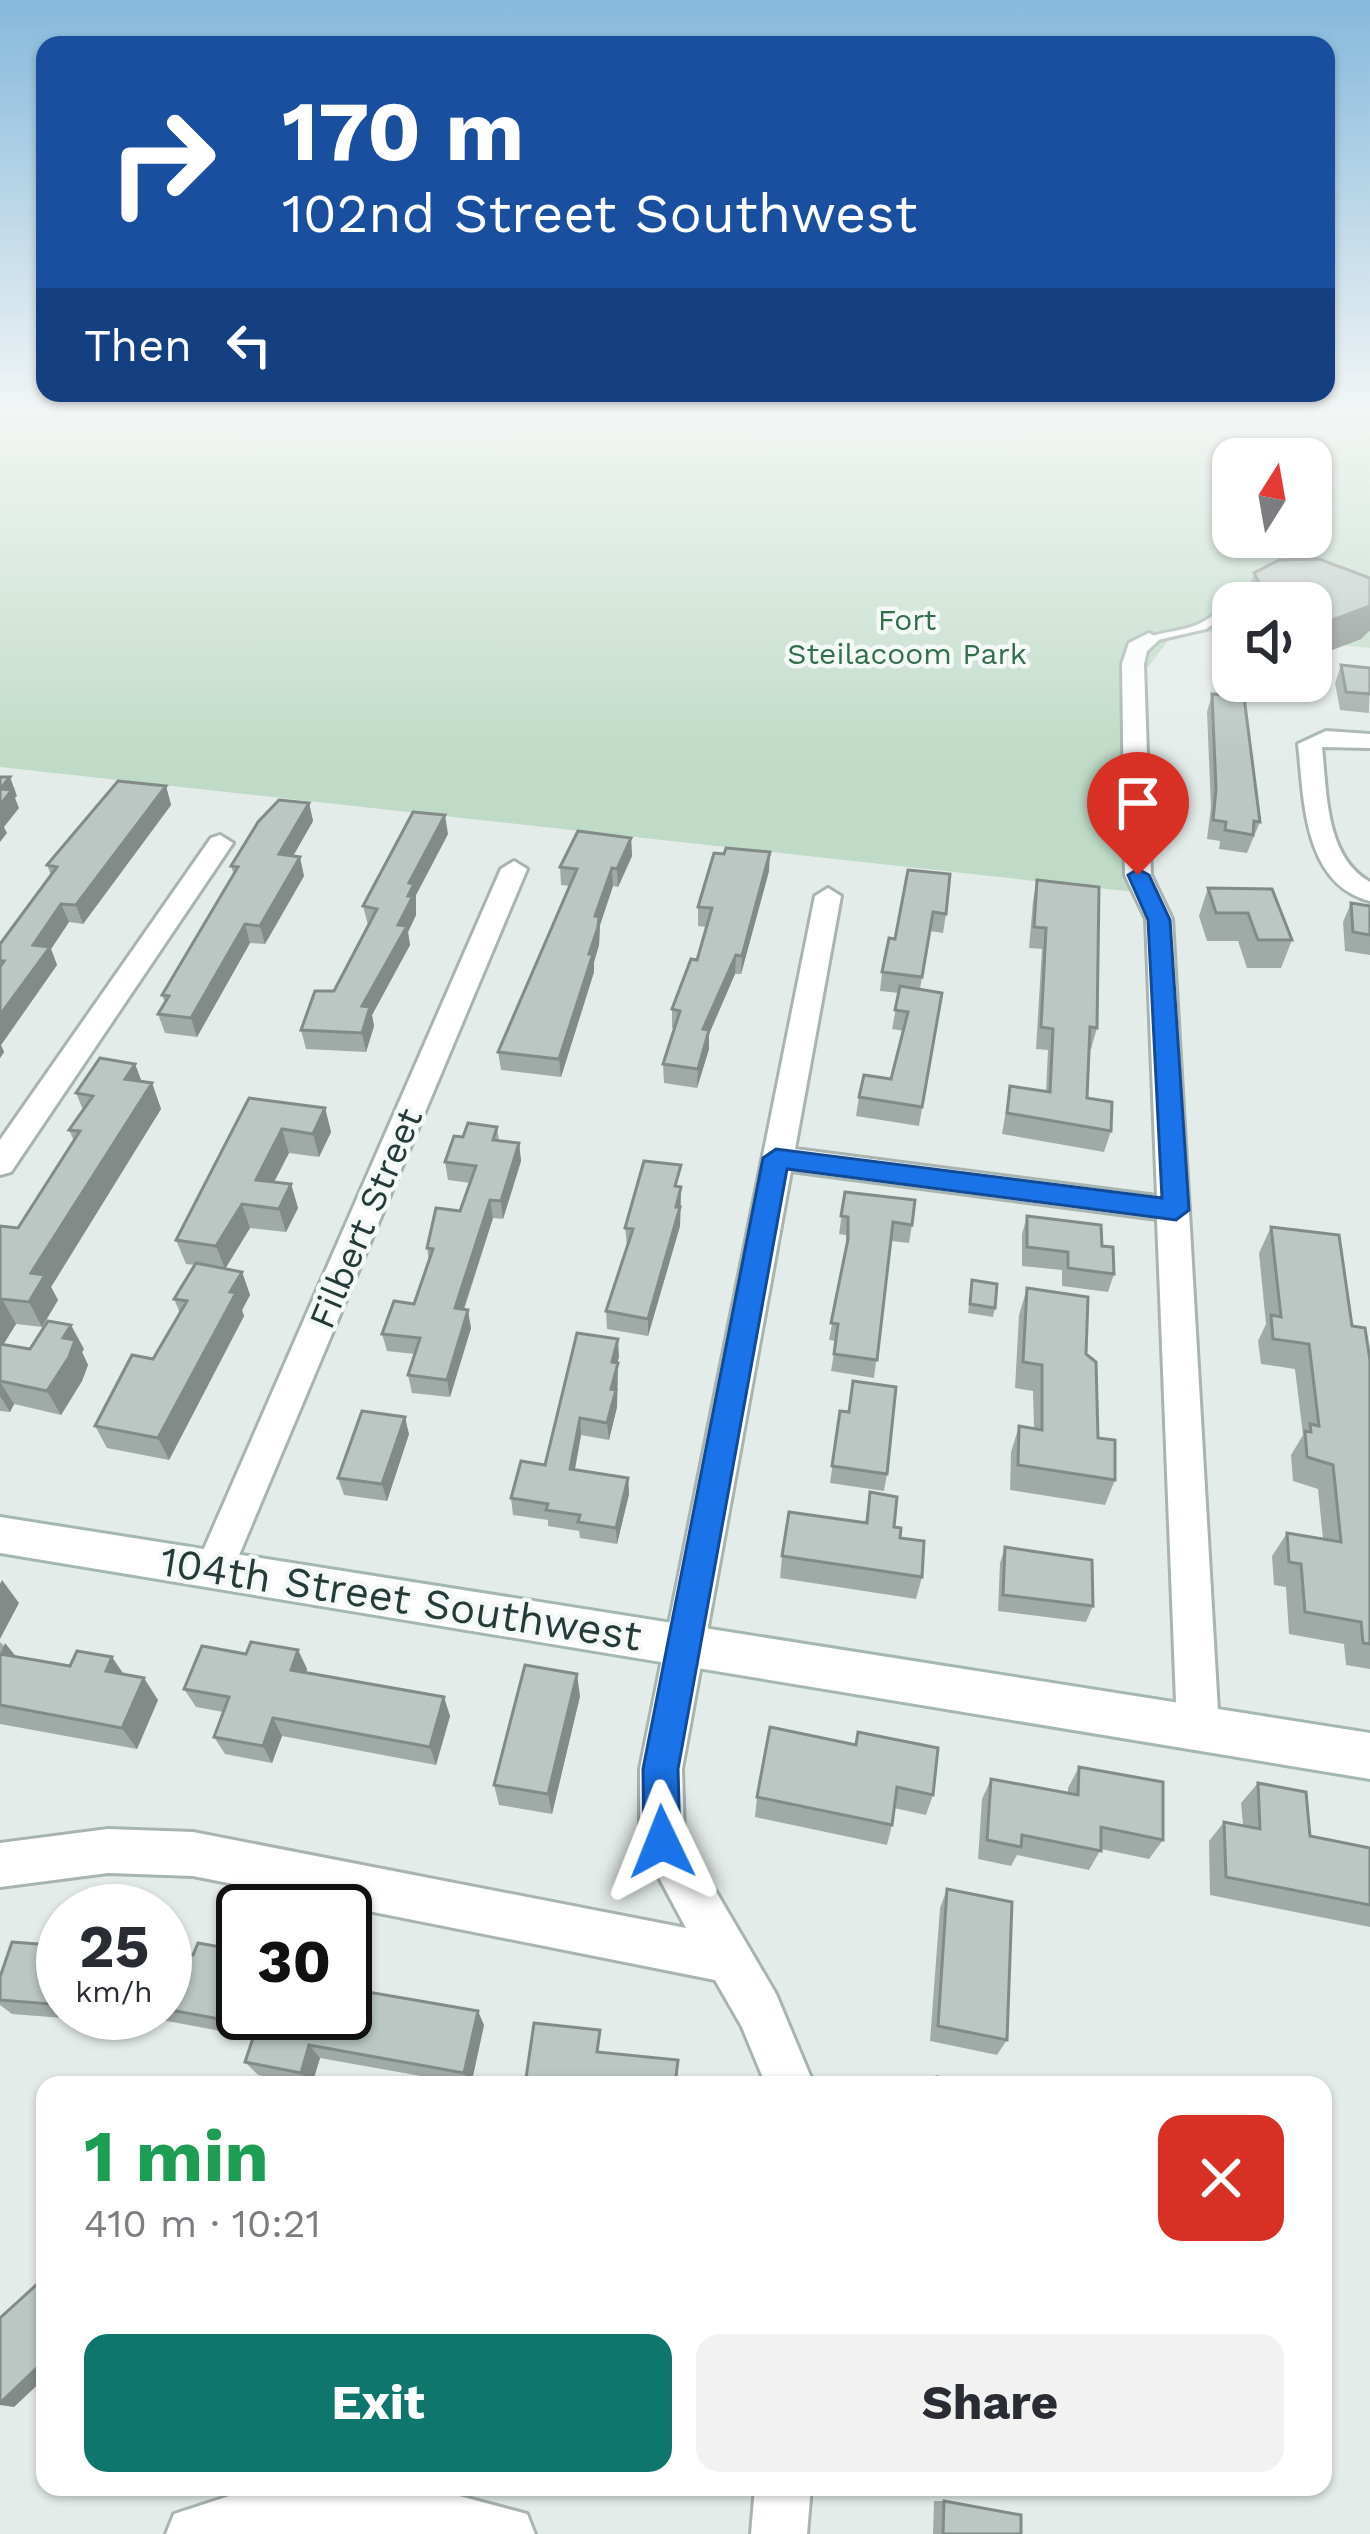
<!DOCTYPE html>
<html lang="en">
<head>
<meta charset="utf-8">
<style>
	:root { --surface:#fff; --page:#f2f2f3; --text:#2b2b33; --muted:#7c7c81; --accent:#0f766e }
	body { margin:0; font-family:"Work Sans",sans-serif; background:var(--page); color:var(--text); height:100vh; display:flex; flex-direction:column; font-size:45px; white-space:nowrap }
	* { box-sizing:border-box; margin:0 }
	p { font-size:39px; color:var(--muted) }
	.icon { flex:none; width:66px; height:66px; fill:none; stroke:currentColor; stroke-width:2; stroke-linecap:round; stroke-linejoin:round }
	.map { position:relative; flex:1; overflow:hidden }
	.side { position:absolute; left:36px; top:2076px; width:1296px; height:420px; display:flex; flex-direction:column; background:var(--surface); border-radius:24px; box-shadow:0 3px 9px #0004 }
	.side>* { flex:none }
	.top-card { position:absolute; left:36px; top:36px; width:1299px; height:366px; border-radius:24px; box-shadow:0 3px 9px #0004; background:#1a4fa0; color:#fff; overflow:hidden }
	.needle { width:78px; rotate:11deg }
	.tools { position:absolute; left:1212px; top:438px; display:grid; gap:24px }
	.tools a { display:grid; place-items:center; width:120px; height:120px; border-radius:24px; background:var(--surface); box-shadow:0 3px 9px #0004; font-size:60px }
	.speed { position:absolute; left:36px; top:1884px; display:flex; gap:24px; font-size:60px; font-weight:700; text-align:center }
	.speed>* { display:grid; place-content:center; width:156px; height:156px; border-radius:50%; background:var(--surface); box-shadow:0 3px 9px #0004; line-height:1 }
	.speed small { font-size:30px; font-weight:400 }
	.speed .limit { border:6px solid #111; border-radius:18px; background:#fff; color:#111 }
	.pin { position:absolute; display:grid; place-items:center; width:102px; height:102px; color:#fff; margin:-123px -51px; border-radius:50% 50% 50% 0; rotate:-45deg; box-shadow:0 0 12px #0007 }
	.pin .icon { rotate:45deg }
	.me { position:absolute; width:132px; margin:-66px; rotate:358deg; stroke-linejoin:round; filter:drop-shadow(0 0 9px #0008) }
	.turn { display:flex; align-items:center; gap:42px; height:252px; padding:0 48px; font-size:54px }
	.turn .icon { width:156px; height:156px; stroke-width:2.5 }
	.turn b { display:block; font-size:84px; line-height:102px }
	.then { display:flex; align-items:center; height:114px; padding:0 48px; background:#0003; gap:24px; font-size:45px }
	.round { display:grid; place-items:center; flex:none; width:126px; height:126px; border-radius:24px; background:var(--page) }
	.headline { display:flex; align-items:center; justify-content:space-between; height:204px; padding:0 48px }
	h1 { font-size:72px; font-weight:700; line-height:90px; color:#1e9e55 }
	.button { display:flex; gap:24px; margin-top:auto; padding:24px 48px }
	.button a { flex:1; height:138px; border-radius:24px; background:var(--accent); color:#fff; font-size:48px; font-weight:700; line-height:138px; text-align:center }
	.button a+a { background:var(--page); color:var(--text) }
	.map>svg:first-child { display:block }
	.green { fill:#bfdbc7; fill-rule:evenodd }
	.lines { fill:none; stroke-linecap:round; stroke-linejoin:round }
	.lane-casing { stroke:#a7b4b0; stroke-width:6 }
	.street-casing { stroke:#a7b4b0; stroke-width:6 }
	.secondary-casing { stroke:#a4b7b0; stroke-width:6 }
	.lane { fill:#fff; fill-rule:evenodd }
	.street { fill:#fff; fill-rule:evenodd }
	.secondary { fill:#fff; fill-rule:evenodd }
	.wall { fill:#a0aba7 }
	.shaded-wall { fill:#828b88 }
	.building { fill:#bac7c2; stroke:#828b88; stroke-width:3 }
	.route { fill:#1a73e8; stroke:#114b97; stroke-width:3 }
	.labels { text-anchor:middle; stroke-width:9; stroke-linejoin:round; paint-order:stroke }
	.far-park-label { font-size:30px; fill:#346f4c; stroke:#f4f9f7 }
	.street-label { font-size:36px; fill:#253c36; stroke:#f4f9f7 }
	.near-street-label { font-size:42px; fill:#253c36; stroke:#f4f9f7 }
</style>
</head>
<body>
<div class="map">
<svg width="1370" height="2534" viewBox="0 0 1370 2534">
	<rect width="100%" height="100%" fill="#e4ece9"/>
	<path class="green" d="M0 411H1370V648L1311 642V603H1233V634L1177 629 1135 684V892L0 767ZM1233 459H1311V537H1233Z"/>
	<g class="lines">
		<defs>
			<path id="lane" d="M1267 582 1271 583V587L1251 593 1241 603H1233V610L1206 629 1149 642 1144 639C1161 631 1183 632 1201 623 1228 609 1234 591 1267 582Z"/>
			<path id="street" d="M1149 633 1160 639 1147 651 1144 664 1151 875 1172 919 1219 1728 1213 1742 1198 1748 1183 1742 1177 1728 1157 1219 791 1171 682 1769 684 1837 776 1994 814 2085H766L742 2027 715 1980 193 1876 108 1873 0 1887V1843L108 1829 193 1832 686 1928 640 1842V1769L815 896 828 888 841 896 795 1149 1157 1196 1146 919 1125 875 1122 664 1129 643Z
				M1326 731 1370 734V748L1322 747C1327 793 1325 857 1370 882V901C1303 884 1304 799 1298 744Z
				M220 835 233 843 11 1172 0 1175V1140L211 838Z
				M514 861 527 869 234 1567 229 1579 215 1584 201 1579 196 1567 501 869Z
				M257 2487H426L527 2514 535 2534H166L174 2514Z
				M755 2487H811L807 2534H751Z"/>
			<path id="secondary" d="M0 1517 1370 1733V1779L0 1553Z"/>
		</defs>
		<use href="#lane" class="lane-casing"/>
		<use href="#street" class="street-casing"/>
		<use href="#secondary" class="secondary-casing"/>
		<use href="#lane" class="lane"/>
		<use href="#street" class="street"/>
		<use href="#secondary" class="secondary"/>
	</g>
	<path class="wall" d="M1254 573 1370 578V630L1361 639 1311 658V603H1245Z
		M1341 665 1370 668 1369 713 1340 710 1335 683Z
		M1212 694 1260 822 1247 853 1219 849 1220 841 1207 839 1211 807 1207 712Z
		M166 786 171 805 83 924 69 922 51 949 57 965 1 1045 4 1052 0 1058V944L51 875 47 865Z
		M309 803 313 821 293 856 304 876 265 944 250 943 197 1037 165 1033 158 1014 165 1003 162 995 234 875 231 866Z
		M448 834 416 895V915L408 932 410 945 372 1015 374 1026 366 1052 306 1049 301 1030 334 991 368 925 363 906Z
		M631 838 632 856 618 887 613 886 600 925 599 945 594 962V972L561 1077 501 1070 498 1052 570 886 561 885 560 867Z
		M908 870 946 914 943 933 930 931 920 989 942 993 919 1126 856 1116 859 1097 891 1079 904 1031 892 1029 899 993 880 991 882 972 895 939Z
		M769 871 741 974H735L709 1034V1049L697 1088 664 1083 663 1064 675 1028H672V1009L697 960 706 927 698 926V907Z
		M1037 880 1097 1028 1091 1049H1089L1087 1098 1111 1131 1104 1152 1002 1134 1010 1086 1046 1092 1048 1050 1036 1049 1042 949 1029 948 1033 901Z
		M1208 888 1292 940 1281 968H1247L1238 941H1207L1199 916Z
		M1351 903 1370 906V955L1345 951 1343 922Z
		M135 1064 141 1081 152 1083 161 1109 51 1287 58 1300 42 1327 16 1324 3 1345 30 1349H84L82 1352 88 1365 82 1381 61 1415 14 1404 10 1412 0 1411V1226L18 1228 74 1141 69 1130 83 1110 76 1093Z
		M249 1098 325 1108 331 1132 319 1157 289 1153 274 1182 291 1184 298 1208 286 1232 250 1228 225 1269 242 1272 250 1295 242 1310 244 1316 169 1460 107 1448 95 1426 153 1359 180 1313 174 1299 195 1265 186 1264 176 1240Z
		M497 1127 499 1141 519 1143 521 1161 503 1219 493 1218 464 1310 471 1328 450 1397 412 1393 408 1375 415 1354 387 1351 382 1334 414 1304 429 1261 427 1248 460 1211 470 1183 448 1180 445 1162 463 1137Z
		M681 1187 680 1226 648 1336 607 1329 606 1311 627 1246 625 1228Z
		M845 1192 912 1225 909 1243 891 1241 874 1378 831 1371 836 1341 829 1340 846 1250V1235L839 1234Z
		M1027 1216 1102 1246 1114 1274 1108 1292 1062 1286V1270L1022 1266V1234Z
		M1271 1227 1352 1326 1370 1360V1669L1346 1665 1344 1644 1289 1634 1286 1587 1274 1585 1272 1556 1287 1533 1323 1539 1318 1489 1293 1481 1291 1455 1303 1435 1295 1369 1261 1364 1258 1341 1266 1324 1259 1253Z
		M972 1280 995 1308 993 1317 968 1313Z
		M1027 1288 1086 1354 1098 1438 1115 1480 1105 1505 1010 1490 1011 1452 1019 1426 1034 1428 1033 1391 1015 1388 1019 1315Z
		M618 1339 617 1407 609 1440 581 1435 575 1469 628 1478 629 1494 617 1544 580 1538 579 1531 548 1526V1520L513 1515 511 1498 545 1465Z
		M840 1411 887 1474 884 1491 830 1483Z
		M409 1434 387 1501 344 1495 338 1478Z
		M870 1492 894 1527 922 1577 916 1599 780 1578 782 1556 865 1523Z
		M1005 1547 1093 1606 1086 1622 998 1611 1000 1563Z
		M0 1642 16 1657 124 1675 158 1700 137 1749 0 1724Z
		M298 1650 307 1669 306 1673 450 1716 436 1765 282 1736 272 1763 225 1754 214 1737 223 1712 196 1707 184 1689 246 1654Z
		M580 1696 552 1814 499 1805 494 1785Z
		M855 1745 933 1795 926 1815 894 1808 892 1825 887 1845 755 1817 757 1797Z
		M1079 1767 1163 1840 1149 1859 1101 1849 1089 1870 1017 1855 1011 1866 978 1859 982 1799 991 1779 1068 1793V1788Z
		M1258 1783 1310 1836 1370 1848V1927L1210 1895 1209 1841 1224 1822 1243 1825 1241 1803Z
		M947 1889 1007 2040 997 2055 930 2041 940 1908Z
		M63 1946V2013H165V1953L243 2013 484 2025 471 2085 320 2058 311 2085 258 2075 245 2062 253 2037 156 2019 154 2025 12 2014 0 2005V1977Z
		M934 2501H944L1021 2534H933Z"/>
	<path class="shaded-wall" d="M1370 606V630L1361 639 1311 658V648L1319 625Z
		M10 777 17 796 15 798 19 808 4 827 7 833 0 842V789Z
		M166 786 171 805 83 924 76 905Z
		M309 803 313 821 284 872 279 854Z
		M445 815 448 834 416 895V915L408 932 410 945 372 1015 374 1026 366 1052 362 1033V1006L398 925 409 883Z
		M631 838 632 856 618 887 617 869Z
		M770 852 769 871 741 974 742 956Z
		M300 857 304 876 265 944 260 926Z
		M612 868 613 886 600 925 599 945 594 962V972L561 1077 559 1059 589 954 595 916Z
		M61 904 69 922 51 949 57 965 1 1045 4 1052 0 1058V1015L33 945Z
		M245 924 250 943 197 1037 191 1018Z
		M736 955 735 974 709 1034V1049L697 1088 698 1069 703 1029Z
		M135 1064 145 1090 125 1079Z
		M152 1083 161 1109 51 1287 58 1300 42 1327 29 1302 31 1273Z
		M325 1108 331 1132 319 1157 313 1134Z
		M282 1129 289 1153 263 1203 256 1180Z
		M519 1143 521 1161 503 1219 501 1201Z
		M291 1184 298 1208 286 1232 279 1209Z
		M681 1187 680 1226 648 1336V1319Z
		M490 1200 493 1218 458 1326 455 1308Z
		M242 1204 250 1228 225 1269 216 1246Z
		M242 1272 250 1295 242 1310 244 1316 169 1460 158 1438Z
		M2 1299 16 1324 0 1350V1303Z
		M468 1310 471 1328 450 1397 447 1380Z
		M71 1325 84 1349 82 1352 88 1365 82 1381 61 1415 47 1391 63 1338Z
		M618 1339 619 1357 613 1379 612 1362Z
		M618 1363 617 1407 609 1440 607 1423 611 1389Z
		M0 1382 14 1404 10 1412 0 1396Z
		M405 1417 409 1434 387 1501 382 1484Z
		M580 1418 581 1435 572 1485 570 1469Z
		M628 1478 629 1494 617 1544 616 1528Z
		M2 1580 19 1603 0 1639V1584Z
		M5 1643 23 1665 0 1655Z
		M298 1650 307 1669 300 1689 291 1670Z
		M112 1657 127 1679 106 1671Z
		M577 1674 580 1696 552 1814 548 1794Z
		M144 1678 158 1700 137 1749 122 1728Z
		M444 1697 450 1716 436 1765 430 1747Z
		M273 1718 282 1736 272 1763 263 1746Z
		M478 2011 484 2025 471 2085 464 2073Z
		M141 2013H149L156 2019 154 2025Z
		M309 2045 320 2058 312 2085 301 2073Z
		M45 2360V2378L14 2407 0 2405V2403Z"/>
	<path class="building" d="M1319 559 1370 578V606L1319 625 1311 620V603H1282L1264 592 1254 573 1279 560Z
		M1341 665 1370 668V694L1346 692Z
		M1212 694 1244 697 1260 822 1254 821 1253 835 1225 830 1226 822 1213 820 1216 789Z
		M0 777H10L0 789 12 790 0 805Z
		M118 781 166 786 76 905 61 904 33 945 50 947 0 1015V967L4 961H0V944L57 867 47 865Z
		M279 800 309 803 279 854 300 857 260 926 245 924 191 1018 158 1014 169 996 162 995 238 867 231 866 258 822Z
		M413 812 445 815 409 883 414 884 408 896H413L398 925 407 926 362 1006 370 1007 362 1033 301 1030 315 991H334L377 909 363 906Z
		M578 831 631 838 617 869 612 868 595 916 599 917 598 927 589 954H593L559 1059 498 1052 577 869 560 867Z
		M726 848 770 852 742 956 736 955 703 1029 709 1030 698 1069 663 1064 680 1011 672 1009 691 959 697 960 712 908 698 907 714 853 724 854Z
		M908 870 950 874 946 914 933 912 922 977 882 972 889 938 895 939Z
		M1037 880 1099 887 1097 1028 1090 1027 1087 1098 1112 1102 1111 1131 1007 1113 1010 1086 1050 1092 1053 1029 1041 1027 1046 928 1034 927Z
		M1208 888 1272 889 1292 940H1258L1248 913H1216Z
		M1351 903 1370 906V935L1353 932Z
		M900 986 942 993 922 1107 859 1097 864 1075 891 1079 908 1012 895 1010Z
		M100 1058 135 1064 125 1079 152 1083 31 1273 45 1275 29 1302 2 1299 0 1303V1226L18 1228 80 1131 69 1130 93 1096 76 1093Z
		M249 1098 325 1108 313 1134 282 1129 256 1180 291 1184 279 1209 242 1204 216 1246 176 1240Z
		M468 1123 497 1127 493 1140 519 1143 501 1201 490 1200 455 1308 468 1310 447 1380 408 1375 420 1338 382 1334 394 1301 414 1304 433 1249 427 1248 436 1208 460 1211 476 1166 445 1162 454 1136 463 1137Z
		M644 1161 681 1165 675 1186 681 1187 676 1207H680L648 1319 606 1311 633 1229 625 1228Z
		M845 1192 915 1200 912 1225 893 1222 877 1360 834 1354 838 1324 831 1323 848 1239V1217L841 1216Z
		M1027 1216 1101 1225 1102 1246 1113 1247 1114 1274 1068 1268V1252L1027 1247Z
		M1271 1227 1339 1235 1352 1326 1365 1328 1370 1360V1644L1363 1643 1361 1622 1305 1612 1301 1564 1289 1562 1287 1533 1341 1542 1333 1465 1307 1457 1305 1431 1311 1432 1310 1424 1319 1426 1309 1344 1273 1339 1271 1315 1281 1317Z
		M196 1263 242 1272 230 1292 236 1293 158 1438 95 1426 132 1355 153 1359 187 1301 174 1299Z
		M972 1280 997 1284 995 1308 970 1304Z
		M1027 1288 1088 1297 1086 1354 1096 1362 1098 1438 1115 1440V1480L1018 1465 1019 1426 1042 1430V1365L1023 1362Z
		M48 1321 71 1325 63 1338 75 1340 69 1357 47 1391 0 1381V1344L30 1349Z
		M577 1333 618 1339 612 1362 618 1363 611 1389 616 1390 607 1423 580 1418 570 1469 628 1478 616 1528 578 1522 580 1515 546 1510 548 1504 511 1498 521 1461 545 1465Z
		M853 1381 896 1387 887 1474 832 1466 840 1411 849 1412Z
		M362 1411 405 1417 382 1484 338 1478Z
		M870 1492 897 1497 894 1527 901 1528 900 1538 924 1541 922 1577 782 1556 789 1512 867 1523Z
		M1005 1547 1092 1560 1093 1606 1003 1595Z
		M251 1642 298 1650 291 1670 444 1697 430 1747 273 1718 263 1746 214 1737 229 1697 184 1689 202 1646 246 1654Z
		M77 1651 112 1657 106 1671 144 1678 122 1728 0 1705V1654L70 1666Z
		M525 1665 577 1674 548 1794 494 1785Z
		M770 1727 856 1745 858 1732 938 1748 933 1795 897 1787 892 1825 757 1797Z
		M1079 1767 1163 1782V1840L1101 1827V1851L1022 1835 1021 1847 987 1840 991 1779 1078 1795Z
		M1258 1783 1306 1792 1310 1836 1370 1848V1905L1226 1877 1224 1822 1260 1829Z
		M947 1889 1012 1902 1007 2040 938 2026Z
		M12 1942 63 1946V2005L0 2000V1977Z
		M198 1943 243 1951V2013H345V1988L478 2011 464 2073 309 2045 301 2073 245 2062 257 2026 165 2009V1953L193 1955Z
		M534 2023 600 2030 597 2052 678 2060 675 2085H525Z
		M937 2077 984 2085H936Z
		M45 2277V2360L0 2403V2318Z
		M944 2501 1021 2515V2534H943Z"/>
	<linearGradient id="sky" x2="0" y2="1"><stop stop-color="#85b9dc"/><stop offset="0.54" stop-color="#f3f6f5"/><stop offset="1" stop-color="#f3f6f5" stop-opacity="0"/></linearGradient>
	<rect width="1370" height="765" fill="url(#sky)"/>
	<path class="route" d="M1138 869 1149 875 1170 920 1189 1210 1176 1220 787 1169 678 1769 680 1842 675 1855 662 1860 649 1855 644 1842 643 1769 763 1158 776 1149 1162 1198 1148 920 1128 875Z"/>
	<g class="labels">
		<g class="far-park-label">
			<text x="907" y="630">Fort<tspan x="907" dy="34">Steilacoom Park</tspan></text>
		</g>
		<g class="street-label">
			<text transform="translate(365 1218) rotate(-67)" y="13">Filbert Street</text>
		</g>
		<g class="near-street-label">
			<text transform="translate(401 1598) rotate(9)" y="15">104th Street Southwest</text>
		</g>
	</g>
</svg>
<div class="tools">
<a><svg class="needle" viewBox="-14 -14 28 28"><path d="M0-13l5 13h-10z" fill="#e53935"/><path d="M0 13l5-13h-10z" fill="#7c7c81"/></svg></a>
<a><svg class="icon" aria-label="sound" viewBox="0 0 24 24"><path d="M4 9h4l5-4v14l-5-4H4zM17 9q2 3 0 6"/></svg></a>
</div>
<div class="speed"><div>25<small>km/h</small></div><div class="limit">30</div></div>
<div class="pin" style="left:1138px;top:875px;background:#d93025"><svg class="icon" aria-label="arrive" viewBox="0 0 24 24"><path d="M6 21V4h12l-3 4 3 4H6"/></svg></div>
<svg class="me" style="left:662px;top:1842px" viewBox="-20 -20 40 40"><path d="M0-17L14 15 0 8-14 15z" fill="#1a73e8" stroke="#fff" stroke-width="4"/></svg>
<div class="top-card">
<div class="turn"><svg class="icon" aria-label="right" viewBox="0 0 24 24"><path d="M7 20v-9h11M14 6l5 5-5 5"/></svg><div><b>170 m</b>102nd Street Southwest</div></div>
<div class="then">Then<svg class="icon" aria-label="left" viewBox="0 0 24 24"><path d="M17 20v-9H6M10 6l-5 5 5 5"/></svg></div>
</div>
<section class="side">
<div class="headline"><div><h1>1 min</h1><p>410 m · 10:21</p></div><a class="round" style="background:#d93025;color:#fff"><svg class="icon" aria-label="close" viewBox="0 0 24 24"><path d="M6 6l12 12M18 6L6 18"/></svg></a></div>
<div class="button"><a>Exit</a><a>Share</a></div>
</section>
</div>
</body>
</html>
